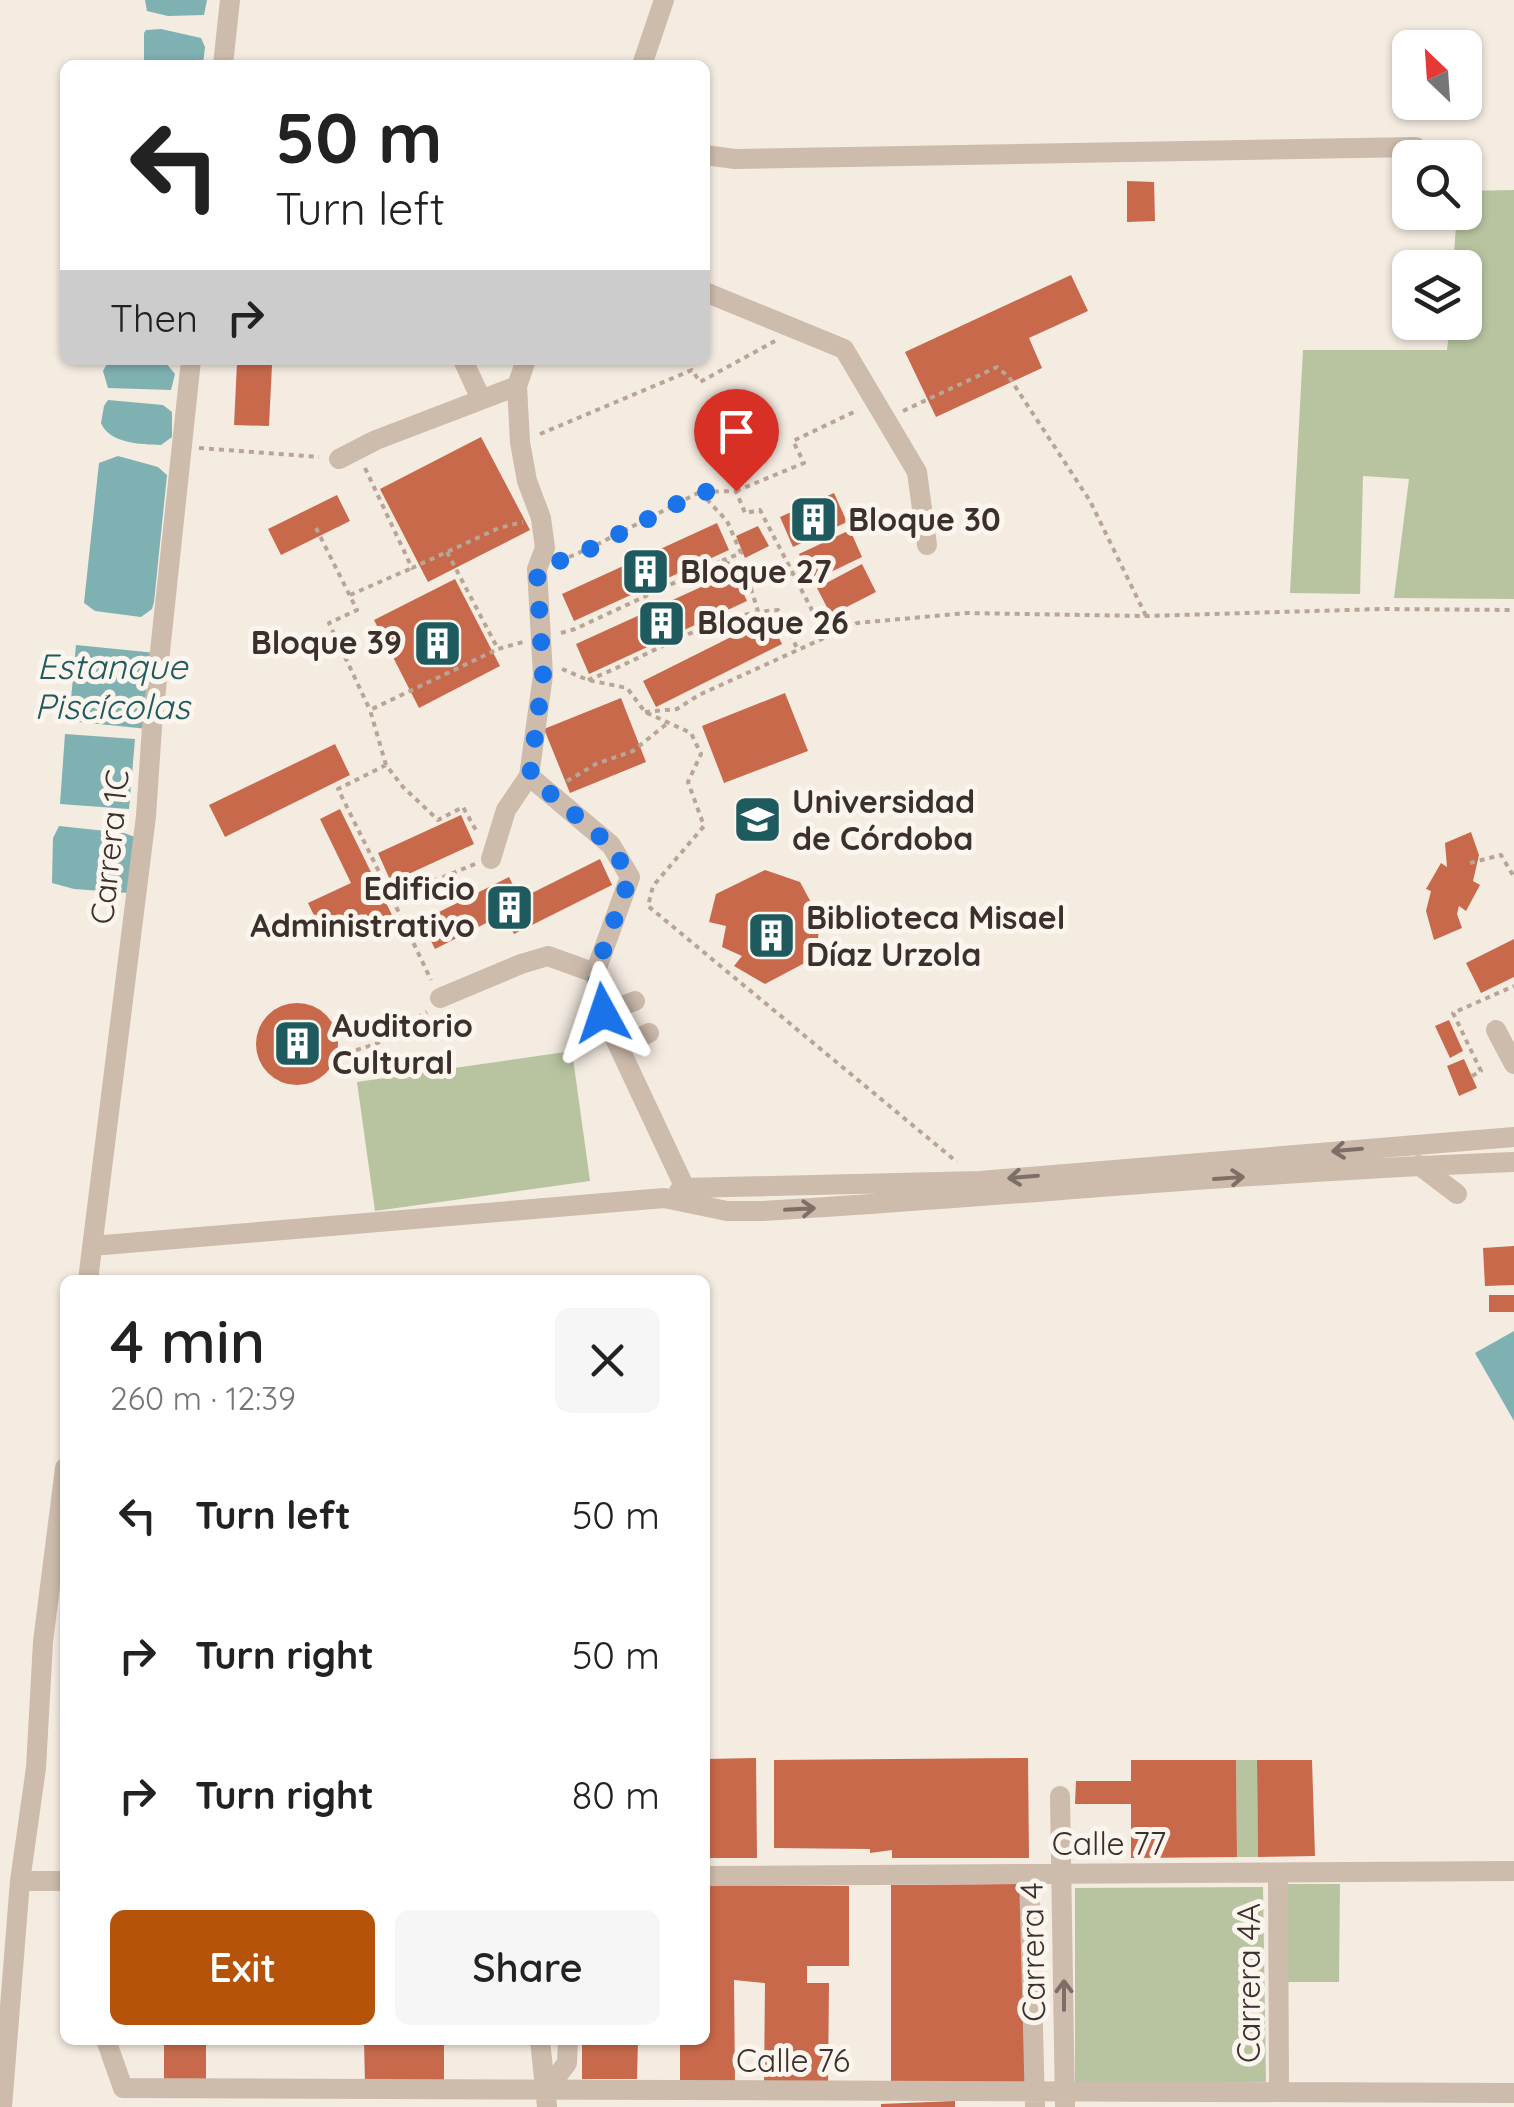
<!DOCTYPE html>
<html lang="en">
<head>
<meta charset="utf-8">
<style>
	:root { --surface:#fff; --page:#f6f6f6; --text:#222; --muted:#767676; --accent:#b45309 }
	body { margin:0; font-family:Quicksand,sans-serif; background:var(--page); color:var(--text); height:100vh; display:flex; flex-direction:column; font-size:38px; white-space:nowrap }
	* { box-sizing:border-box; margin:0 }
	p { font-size:32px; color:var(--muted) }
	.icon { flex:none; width:55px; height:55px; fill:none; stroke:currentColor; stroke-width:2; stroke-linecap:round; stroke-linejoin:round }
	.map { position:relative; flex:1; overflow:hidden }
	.details { position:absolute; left:60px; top:1275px; width:650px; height:770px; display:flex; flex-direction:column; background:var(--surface); border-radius:15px; box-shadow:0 2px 8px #0004 }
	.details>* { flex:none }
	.hud { position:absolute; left:60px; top:60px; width:650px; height:305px; border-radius:15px; box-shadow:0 2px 8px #0004; background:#fff; color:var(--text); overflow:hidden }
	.needle { width:65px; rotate:335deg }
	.controls { position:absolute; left:1392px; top:30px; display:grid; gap:20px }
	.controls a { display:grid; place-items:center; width:90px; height:90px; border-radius:15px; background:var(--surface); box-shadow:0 2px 8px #0004; font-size:50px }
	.pin { position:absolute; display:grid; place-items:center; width:85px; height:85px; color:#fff; margin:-102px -42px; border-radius:50% 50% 50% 0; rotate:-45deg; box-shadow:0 0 10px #0007 }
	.pin .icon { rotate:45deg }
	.me { position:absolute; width:110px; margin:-55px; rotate:355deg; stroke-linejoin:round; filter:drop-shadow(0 0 8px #0008) }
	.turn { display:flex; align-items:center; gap:35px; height:210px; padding:0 50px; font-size:45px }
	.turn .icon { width:130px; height:130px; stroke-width:2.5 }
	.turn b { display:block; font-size:70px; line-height:85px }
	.then { display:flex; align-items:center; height:95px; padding:0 50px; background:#0003; gap:20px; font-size:38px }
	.round { display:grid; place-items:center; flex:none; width:105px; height:105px; border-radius:15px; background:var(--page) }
	.head { display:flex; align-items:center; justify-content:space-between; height:170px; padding:0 50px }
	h1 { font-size:60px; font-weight:600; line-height:75px }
	.button { display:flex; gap:20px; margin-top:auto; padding:20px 50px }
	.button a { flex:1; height:115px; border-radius:15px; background:var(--accent); color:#fff; font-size:40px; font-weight:600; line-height:115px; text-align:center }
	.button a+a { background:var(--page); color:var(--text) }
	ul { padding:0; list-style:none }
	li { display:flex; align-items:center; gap:30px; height:140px; padding:0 50px }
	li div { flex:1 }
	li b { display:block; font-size:38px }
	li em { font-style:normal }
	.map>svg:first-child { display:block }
	.green { fill:#b8c4a0 }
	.water { fill:#7fb0b2 }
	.building { fill:#c8694b }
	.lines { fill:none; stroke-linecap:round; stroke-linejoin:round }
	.path { stroke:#b9a596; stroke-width:4; stroke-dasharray:5 5; stroke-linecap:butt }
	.minor { stroke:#cdbbac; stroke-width:20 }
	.oneway { stroke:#7d6f65 }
	.route { stroke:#1a73e8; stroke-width:18; stroke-dasharray:0 32.4 }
	.labels { text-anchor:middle; stroke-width:10; stroke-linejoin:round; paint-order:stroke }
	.poi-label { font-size:32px; font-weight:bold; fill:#3b302b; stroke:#fbf5ee; text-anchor:start }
	.street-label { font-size:32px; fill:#3b302b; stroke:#fbf5ee }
	.water-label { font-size:35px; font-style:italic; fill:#1f5a5e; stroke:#fbf5ee }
</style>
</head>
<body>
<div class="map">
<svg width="1514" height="2107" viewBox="0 0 1514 2107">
	<rect width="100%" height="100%" fill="#f4ebe1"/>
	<path class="green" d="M1514 190V599L1394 598 1409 479 1363 476 1360 594 1290 593 1303 350H1447L1450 323 1465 322V268L1453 267 1457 213 1465 212V191Z
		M572 1051 590 1181 375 1211 357 1082Z
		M1236 1760H1257L1258 1857H1237Z
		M1285 1884H1340L1339 1982H1285Z
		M1263 1887 1266 2082 1075 2084V1888Z"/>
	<path class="water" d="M145 0H207L204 15 168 16 147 11Z
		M161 29 201 38 205 47 203 65H144V33L146 30Z
		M109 360 166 363 175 374 171 390 108 388 103 371Z
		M108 400 163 405 172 412V437L161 445C141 444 110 444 101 423L104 406Z
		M118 456 158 467 167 475 154 602 152 609 141 617 95 611 84 603 99 463Z
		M76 645 156 653 148 729 69 721Z
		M65 734 135 739 129 809 60 804Z
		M59 826 124 833 135 837 129 893 74 889 52 883 53 838Z
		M1514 1331V1421L1475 1353Z"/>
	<path class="building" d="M1127 181 1154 182 1155 221 1127 222Z
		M1071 275 1088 311 1029 338 1042 368 936 417 905 352Z
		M237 363 272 365 269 426 234 425Z
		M481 437 530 530 428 582 380 489Z
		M834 493 847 522 793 547 780 517Z
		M337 495 350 521 281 555 268 529Z
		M717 523 729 550 574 621 562 594Z
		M758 526 769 546 745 558 736 536Z
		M850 530 862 557 812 581 799 554Z
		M862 564 876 592 831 615 817 588Z
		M734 572 747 601 589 674 576 644Z
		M455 579 500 666 419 708 374 620Z
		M769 618 782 644 656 707 643 681Z
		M785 693 808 751 724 783 702 726Z
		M621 698 646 762 570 793 544 729Z
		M335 744 350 775 225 837 209 805Z
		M340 809 393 917 373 927 366 914 323 934 308 903 351 883 320 819Z
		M461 815 474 844 391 882 378 853Z
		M1471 832 1479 855 1473 881 1480 885 1466 911 1459 906 1457 914 1462 928 1434 940 1426 911 1431 891 1426 889 1441 863 1447 867 1445 843Z
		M600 859 612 885 514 934 504 914 435 949 421 921 509 877 520 899Z
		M765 870 800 882 820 919 816 957 765 984 734 966 742 956 722 947 726 926 709 922 716 894Z
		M1514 939V977L1481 993 1466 963Z
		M256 1044a41 41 0 1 1 82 0a41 41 0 1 1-82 0Z
		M1449 1020 1463 1051 1450 1058 1435 1026Z
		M1464 1059 1477 1088 1459 1096 1447 1066Z
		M1514 1246V1285L1485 1286 1483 1248Z
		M1489 1295H1514V1312H1489Z
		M756 1758 757 1858H705V1759Z
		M1028 1758 1029 1858H892V1850L870 1853V1849L774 1848V1760Z
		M1131 1760H1236L1237 1857 1131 1858V1804H1075L1076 1781H1131Z
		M1257 1760H1312L1315 1856 1258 1857Z
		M1023 1884 1030 2083 891 2081V1885Z
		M705 1885 849 1886V1966H807V1983H829L828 2084 764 2083 765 1983 734 1980 735 2083 680 2084V2040H705Z
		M164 2040H206V2083H164Z
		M364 2040H444V2085L365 2084Z
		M582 2040H638L637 2079H582Z
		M955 2101V2107H881V2104Z"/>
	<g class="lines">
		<path class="path" d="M903 411 997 367 1009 377 1090 501 1146 616
			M540 434 692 370 700 382 775 341
			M199 448 319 457
			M365 468 412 568 499 528 523 522
			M736 491 804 463 793 441 858 410
			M700 492 727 521 741 553 721 561 740 567 750 586 758 611
			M316 528 357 610 329 623 370 710
			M447 552 498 649 523 642
			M560 561 592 547 700 492 736 491 745 513 760 510 826 637
			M750 586 792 573
			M350 595 412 568
			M561 633 575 629 721 561
			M562 669 588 680 627 688 645 712 691 733 701 754 688 782 704 826 653 886 648 906 957 1162
			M588 680C651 656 709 614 778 610L798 650
			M645 712 677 709 699 695 857 623 967 613 1146 616 1381 609 1514 610
			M386 765 370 710 498 649
			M567 781 596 764 633 751 669 722
			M1470 863 1501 855 1514 877
			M475 864 392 898 338 789 386 765 403 787 438 820 463 807 478 834
			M392 898 431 980
			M337 1056 376 1044 427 1012
			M1472 1076 1481 1071 1453 1013 1514 986"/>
		<path class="minor" d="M223 65 230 0
			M642 65 664 0
			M705 155 735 159 1416 147
			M705 292 844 349 917 472 927 545
			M463 360 481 399
			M526 360 517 386 520 442 527 481 541 518 545 548 537 569 543 675 529 776 611 845 630 877 595 973 603 1013 685 1188 702 1206
			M339 459 376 440 517 386
			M491 859 506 810 529 776
			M440 998 521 964 548 956 595 973
			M603 1013 635 1001
			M1496 1030 1514 1064
			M619 1047 649 1033
			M1419 1165 1457 1194
			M679 1191 685 1188 980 1181 1514 1137
			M92 1246 664 1198 727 1211H763C1014 1196 1263 1171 1514 1162
			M88 1280 146 816 152 727 191 360
			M1060 1796 1065 2107
			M1278 1873 1279 2092
			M1029 1874 1035 2107
			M705 1876 1514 1871
			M20 1881H65
			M106 2040 123 2088 1514 2093
			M540 2040 547 2107
			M547 2090 567 2063 568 2040
			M2 2107 20 1881 36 1768 43 1642 65 1468"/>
	</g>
	<defs><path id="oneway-shaft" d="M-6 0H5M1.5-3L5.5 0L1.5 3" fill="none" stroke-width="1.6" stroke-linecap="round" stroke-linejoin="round" transform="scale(2.5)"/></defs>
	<g class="oneway">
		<use href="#oneway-shaft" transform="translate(1347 1150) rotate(175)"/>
		<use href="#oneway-shaft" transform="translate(1023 1177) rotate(175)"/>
		<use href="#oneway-shaft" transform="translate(1229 1178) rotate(-4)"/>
		<use href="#oneway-shaft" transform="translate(800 1209) rotate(-3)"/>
		<use href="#oneway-shaft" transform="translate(1064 1995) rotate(-90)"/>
	</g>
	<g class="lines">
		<path class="route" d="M603 1013 595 973 630 877 611 846 530 776 543 675 537 570 592 548 700 492 736 491"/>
	</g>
	<defs>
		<symbol id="building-square" viewBox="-11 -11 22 22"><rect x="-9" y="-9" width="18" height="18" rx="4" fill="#1f5a5e" stroke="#fbf5ee"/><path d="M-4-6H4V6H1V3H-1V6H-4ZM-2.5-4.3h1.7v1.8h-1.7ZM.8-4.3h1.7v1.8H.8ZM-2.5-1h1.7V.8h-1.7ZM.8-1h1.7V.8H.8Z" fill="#fff"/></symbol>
		<symbol id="university-square" viewBox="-11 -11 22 22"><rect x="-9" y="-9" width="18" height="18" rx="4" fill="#1f5a5e" stroke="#fbf5ee"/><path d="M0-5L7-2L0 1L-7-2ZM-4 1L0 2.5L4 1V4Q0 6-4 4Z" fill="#fff"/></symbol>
	</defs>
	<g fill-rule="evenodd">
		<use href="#building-square" x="786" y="492" width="55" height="55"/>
		<use href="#building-square" x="618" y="544" width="55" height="55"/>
		<use href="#building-square" x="634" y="596" width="55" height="55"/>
		<use href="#building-square" x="410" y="616" width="55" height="55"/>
		<use href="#university-square" x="730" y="792" width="55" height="55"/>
		<use href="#building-square" x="482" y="880" width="55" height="55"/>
		<use href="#building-square" x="744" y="908" width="55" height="55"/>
		<use href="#building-square" x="270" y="1016" width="55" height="55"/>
	</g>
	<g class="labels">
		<g class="poi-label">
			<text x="848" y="531">Bloque 30</text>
			<text x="680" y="583">Bloque 27</text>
			<text x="697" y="634">Bloque 26</text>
			<text x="402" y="654" text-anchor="end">Bloque 39</text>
			<text x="792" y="813">Universidad<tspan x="792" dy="37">de Córdoba</tspan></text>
			<text x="475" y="900" text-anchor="end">Edificio<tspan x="475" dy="37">Administrativo</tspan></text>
			<text x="806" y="929">Biblioteca Misael<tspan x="806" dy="37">Díaz Urzola</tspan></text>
			<text x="332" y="1037">Auditorio<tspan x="332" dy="37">Cultural</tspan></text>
		</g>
		<g class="street-label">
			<text transform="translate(110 847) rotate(-84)" y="11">Carrera 1C</text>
			<text x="1109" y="1855">Calle 77</text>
			<text transform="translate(1033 1952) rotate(-91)" y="11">Carrera 4</text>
			<text transform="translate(1249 1983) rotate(-90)" y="11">Carrera 4A</text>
			<text x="793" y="2072">Calle 76</text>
		</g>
		<g class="water-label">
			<text x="112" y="679">Estanque<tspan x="112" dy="40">Piscícolas</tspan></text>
		</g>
	</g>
</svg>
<div class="controls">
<a><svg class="needle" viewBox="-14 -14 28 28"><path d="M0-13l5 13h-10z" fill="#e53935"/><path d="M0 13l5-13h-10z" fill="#767676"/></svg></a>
<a><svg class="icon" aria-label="search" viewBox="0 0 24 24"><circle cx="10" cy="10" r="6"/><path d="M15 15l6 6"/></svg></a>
<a><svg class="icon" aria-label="layers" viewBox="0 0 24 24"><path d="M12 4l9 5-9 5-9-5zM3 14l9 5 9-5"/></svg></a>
</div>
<div class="pin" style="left:736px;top:491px;background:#d93025"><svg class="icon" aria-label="arrive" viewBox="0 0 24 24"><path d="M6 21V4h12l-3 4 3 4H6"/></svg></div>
<svg class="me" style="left:603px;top:1013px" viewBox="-20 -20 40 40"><path d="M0-17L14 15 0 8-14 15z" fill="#1a73e8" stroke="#fff" stroke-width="4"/></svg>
<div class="hud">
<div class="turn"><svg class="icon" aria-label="left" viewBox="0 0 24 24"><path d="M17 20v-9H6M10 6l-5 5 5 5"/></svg><div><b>50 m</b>Turn left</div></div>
<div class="then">Then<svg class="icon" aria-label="right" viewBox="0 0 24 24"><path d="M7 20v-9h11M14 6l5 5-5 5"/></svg></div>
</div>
<section class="details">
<div class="head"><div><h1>4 min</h1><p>260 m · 12:39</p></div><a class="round"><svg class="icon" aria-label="close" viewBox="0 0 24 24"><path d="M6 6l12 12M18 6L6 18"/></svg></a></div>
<ul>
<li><svg class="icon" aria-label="left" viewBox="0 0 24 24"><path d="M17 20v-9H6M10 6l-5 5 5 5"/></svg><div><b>Turn left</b></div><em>50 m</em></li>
<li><svg class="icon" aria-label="right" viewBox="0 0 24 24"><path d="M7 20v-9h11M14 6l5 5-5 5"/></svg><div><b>Turn right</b></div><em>50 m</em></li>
<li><svg class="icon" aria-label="right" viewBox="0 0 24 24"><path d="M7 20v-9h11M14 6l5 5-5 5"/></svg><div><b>Turn right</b></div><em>80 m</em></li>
</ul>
<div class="button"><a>Exit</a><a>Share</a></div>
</section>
</div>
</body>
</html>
